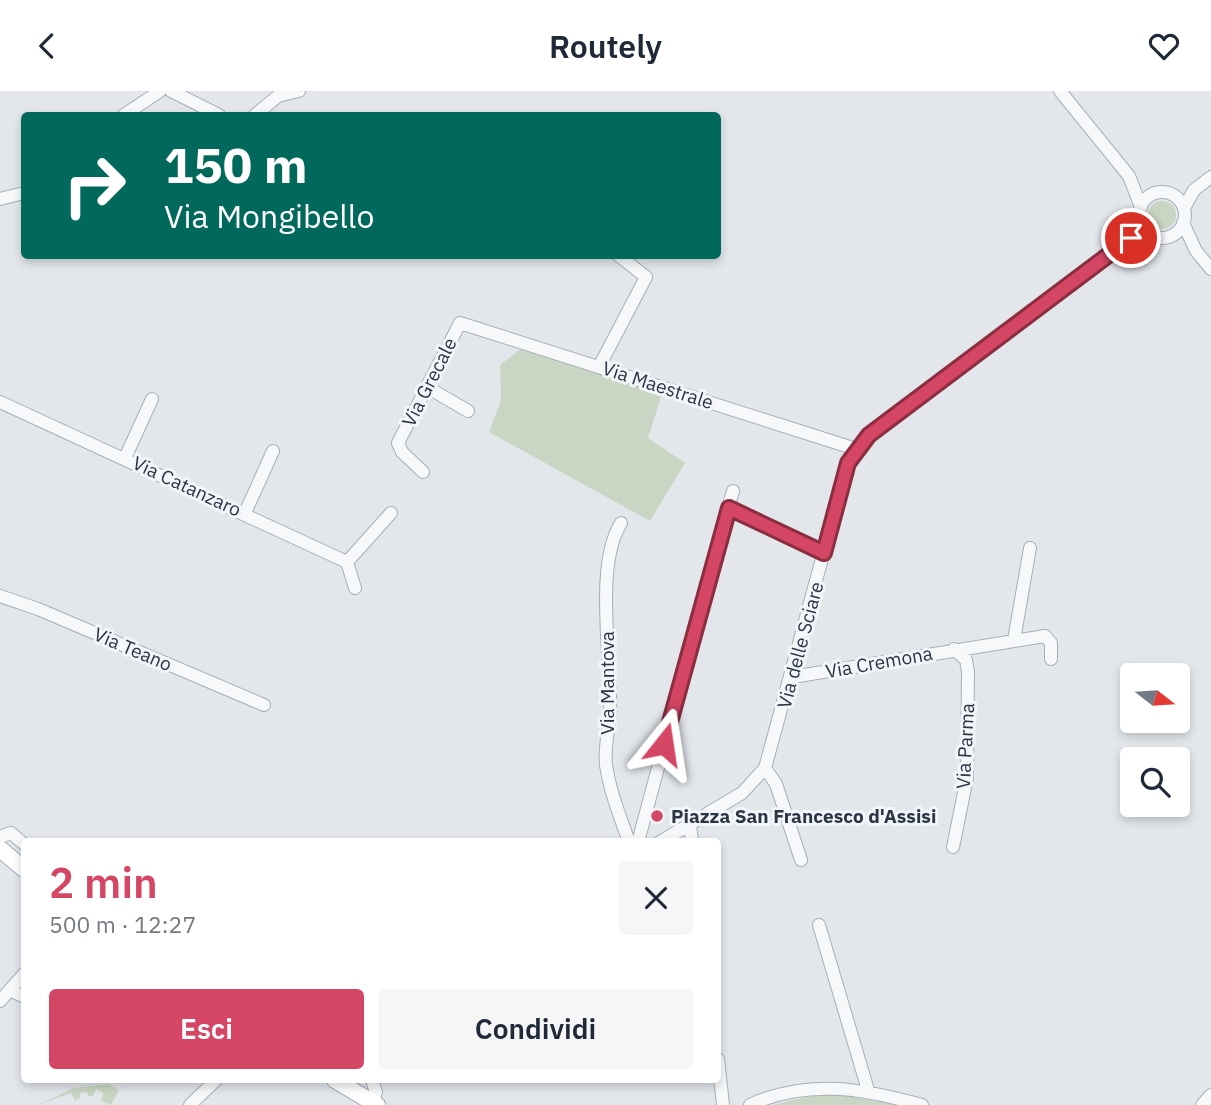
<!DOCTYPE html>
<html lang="it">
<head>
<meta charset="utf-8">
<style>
	:root { --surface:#fff; --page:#f6f6f7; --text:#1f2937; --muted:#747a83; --accent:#d44663 }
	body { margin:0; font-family:"IBM Plex Sans",sans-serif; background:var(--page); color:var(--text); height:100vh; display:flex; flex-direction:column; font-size:26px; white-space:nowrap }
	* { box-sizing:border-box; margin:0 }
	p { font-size:23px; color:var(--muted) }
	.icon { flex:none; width:38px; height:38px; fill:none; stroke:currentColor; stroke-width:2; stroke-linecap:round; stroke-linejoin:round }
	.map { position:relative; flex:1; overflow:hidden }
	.drawer { position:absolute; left:21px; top:747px; width:700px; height:245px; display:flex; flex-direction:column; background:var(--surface); border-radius:7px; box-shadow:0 4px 10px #0003 }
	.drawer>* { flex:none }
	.hud { position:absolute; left:21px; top:21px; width:700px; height:147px; border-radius:7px; box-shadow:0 4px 10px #0003; background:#00695c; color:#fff; overflow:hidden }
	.needle { width:46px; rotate:107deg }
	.buttons { position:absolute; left:1120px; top:572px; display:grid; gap:14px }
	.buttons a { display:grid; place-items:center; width:70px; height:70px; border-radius:7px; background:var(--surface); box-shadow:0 4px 10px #0003; font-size:35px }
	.pin { position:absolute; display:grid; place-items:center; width:60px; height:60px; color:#fff; margin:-30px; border:4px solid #fff; border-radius:50%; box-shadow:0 2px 7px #0007 }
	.me { position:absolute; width:77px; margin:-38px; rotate:15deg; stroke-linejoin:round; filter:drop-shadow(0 0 5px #0008) }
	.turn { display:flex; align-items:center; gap:24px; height:147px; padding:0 28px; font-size:32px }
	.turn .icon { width:91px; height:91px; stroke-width:2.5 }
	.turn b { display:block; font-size:49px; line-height:60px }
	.round { display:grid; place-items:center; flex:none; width:74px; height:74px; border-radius:7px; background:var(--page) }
	.overview { display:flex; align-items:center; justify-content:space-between; height:119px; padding:0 28px }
	h1 { font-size:42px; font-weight:600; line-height:52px; color:var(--accent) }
	.button { display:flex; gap:14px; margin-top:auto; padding:14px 28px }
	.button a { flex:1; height:80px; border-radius:7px; background:var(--accent); color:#fff; font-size:28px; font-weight:600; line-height:80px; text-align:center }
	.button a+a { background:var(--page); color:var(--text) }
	header { display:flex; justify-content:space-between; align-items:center; height:91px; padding:0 28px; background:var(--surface); font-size:32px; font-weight:600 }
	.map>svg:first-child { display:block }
	.green { fill:#cad6c4 }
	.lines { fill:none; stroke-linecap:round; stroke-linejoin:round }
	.minor-casing { stroke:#a8aeb7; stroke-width:14 }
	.major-casing { stroke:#a2acb8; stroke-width:18 }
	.minor { stroke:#f6f8fa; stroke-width:12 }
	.major { stroke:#fff; stroke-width:16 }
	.route-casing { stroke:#8a2e40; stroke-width:18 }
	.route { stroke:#d44663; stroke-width:12 }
	.poi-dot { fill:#d44663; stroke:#f3f6f9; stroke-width:2.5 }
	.labels { text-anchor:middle; stroke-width:6; stroke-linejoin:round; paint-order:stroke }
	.street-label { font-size:19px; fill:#2a3545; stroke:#f3f6f9 }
	.poi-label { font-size:19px; font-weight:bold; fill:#2a3545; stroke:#f3f6f9; text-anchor:start }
</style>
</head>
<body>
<header><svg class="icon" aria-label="back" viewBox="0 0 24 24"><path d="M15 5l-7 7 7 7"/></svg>Routely<svg class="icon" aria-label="heart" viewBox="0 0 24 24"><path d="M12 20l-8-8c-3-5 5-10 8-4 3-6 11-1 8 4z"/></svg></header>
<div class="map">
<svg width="1211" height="1014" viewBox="0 0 1211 1014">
	<rect width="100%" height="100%" fill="#e3e7ec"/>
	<path class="green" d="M1148 124a14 14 0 1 1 28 0a14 14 0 1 1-28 0Z
		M522 257 662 303 648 347 685 372 650 430 489 341 501 309 500 274Z
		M108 993 119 999 111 1014 101 1010 103 1002 96 998 93 1005H88L87 1001 80 1002V1007L75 1010 71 1002 38 1014 74 997Z
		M837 1003 897 1014H773L813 1004Z"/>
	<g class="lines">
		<defs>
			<path id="minor" d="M171 0 219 24
				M1060 0 1129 85 1141 116
				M124 24 160 0
				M255 24 278 5 299 0
				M1139 124a23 23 0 1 1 46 0a23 23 0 1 1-46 0Z
				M0 108 24 102
				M1184 117 1194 99 1211 86
				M1183 132 1196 160 1211 178
				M600 274 646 186 618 164
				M427 296 468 320
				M0 311 347 471 355 497
				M125 367 152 308
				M423 381 402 361 398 352 460 232 856 358
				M728 417 733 400
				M245 422 273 360
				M621 432C594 475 612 569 610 621 609 638 604 657 606 674 610 701 620 725 629 751
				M347 471 391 422
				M0 505 38 518 264 614
				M1014 549 1030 457
				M792 586 1045 545 1051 552V568
				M765 677 776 693 801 769
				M690 734 692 751
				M0 746 11 742 24 753
				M638 751 728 417 824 462
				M660 751 742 702 765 677 848 372 869 343 1131 147 1138 137 1139 126
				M953 756 967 687 968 581 966 569 954 558
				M819 834 868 999
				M10 899 24 906
				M0 910 24 883
				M718 968 723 1014
				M372 989 376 1001 373 1012
				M190 1014 216 989
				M750 1014C808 987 865 998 922 1014
				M1202 1014 1211 1004"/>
			<path id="major" d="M0 758 24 778
				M335 989 377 1014"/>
		</defs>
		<use href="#minor" class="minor-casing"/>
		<use href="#major" class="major-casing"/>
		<use href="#minor" class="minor"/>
		<use href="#major" class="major"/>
	</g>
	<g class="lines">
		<defs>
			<path id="route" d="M664 653 729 417 824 462 848 372 869 344 1131 147"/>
		</defs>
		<use href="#route" class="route-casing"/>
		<use href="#route" class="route"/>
	</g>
	<circle class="poi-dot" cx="657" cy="725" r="7"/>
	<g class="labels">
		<g class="street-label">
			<text transform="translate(429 291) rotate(-63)" y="7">Via Grecale</text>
			<text transform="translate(658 294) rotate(18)" y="7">Via Maestrale</text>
			<text transform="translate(187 395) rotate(25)" y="7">Via Catanzaro</text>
			<text transform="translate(800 554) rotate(-75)" y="7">Via delle Sciare</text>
			<text transform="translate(133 558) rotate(23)" y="7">Via Teano</text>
			<text transform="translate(879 571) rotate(-10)" y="7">Via Cremona</text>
			<text transform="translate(607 592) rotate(-90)" y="7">Via Mantova</text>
			<text transform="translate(965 655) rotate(-87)" y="7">Via Parma</text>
		</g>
		<g class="poi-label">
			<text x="671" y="732">Piazza San Francesco d'Assisi</text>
		</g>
	</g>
</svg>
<div class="buttons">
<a><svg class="needle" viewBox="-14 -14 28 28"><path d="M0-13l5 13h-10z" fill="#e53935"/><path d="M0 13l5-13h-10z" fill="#747a83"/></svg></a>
<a><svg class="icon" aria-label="search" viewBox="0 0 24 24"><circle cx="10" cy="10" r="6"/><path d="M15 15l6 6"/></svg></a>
</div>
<div class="pin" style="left:1131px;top:147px;background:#d93025"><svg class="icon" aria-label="arrive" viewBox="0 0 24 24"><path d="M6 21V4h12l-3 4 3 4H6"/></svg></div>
<svg class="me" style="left:664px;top:653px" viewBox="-20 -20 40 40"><path d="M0-17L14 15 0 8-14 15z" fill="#d44663" stroke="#fff" stroke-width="4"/></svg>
<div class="hud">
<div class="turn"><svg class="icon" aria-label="right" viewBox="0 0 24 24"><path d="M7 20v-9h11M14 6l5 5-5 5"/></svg><div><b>150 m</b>Via Mongibello</div></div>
</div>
<section class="drawer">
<div class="overview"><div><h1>2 min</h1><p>500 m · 12:27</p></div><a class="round"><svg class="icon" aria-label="close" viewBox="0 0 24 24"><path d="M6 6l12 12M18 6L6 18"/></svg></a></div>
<div class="button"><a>Esci</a><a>Condividi</a></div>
</section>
</div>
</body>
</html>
